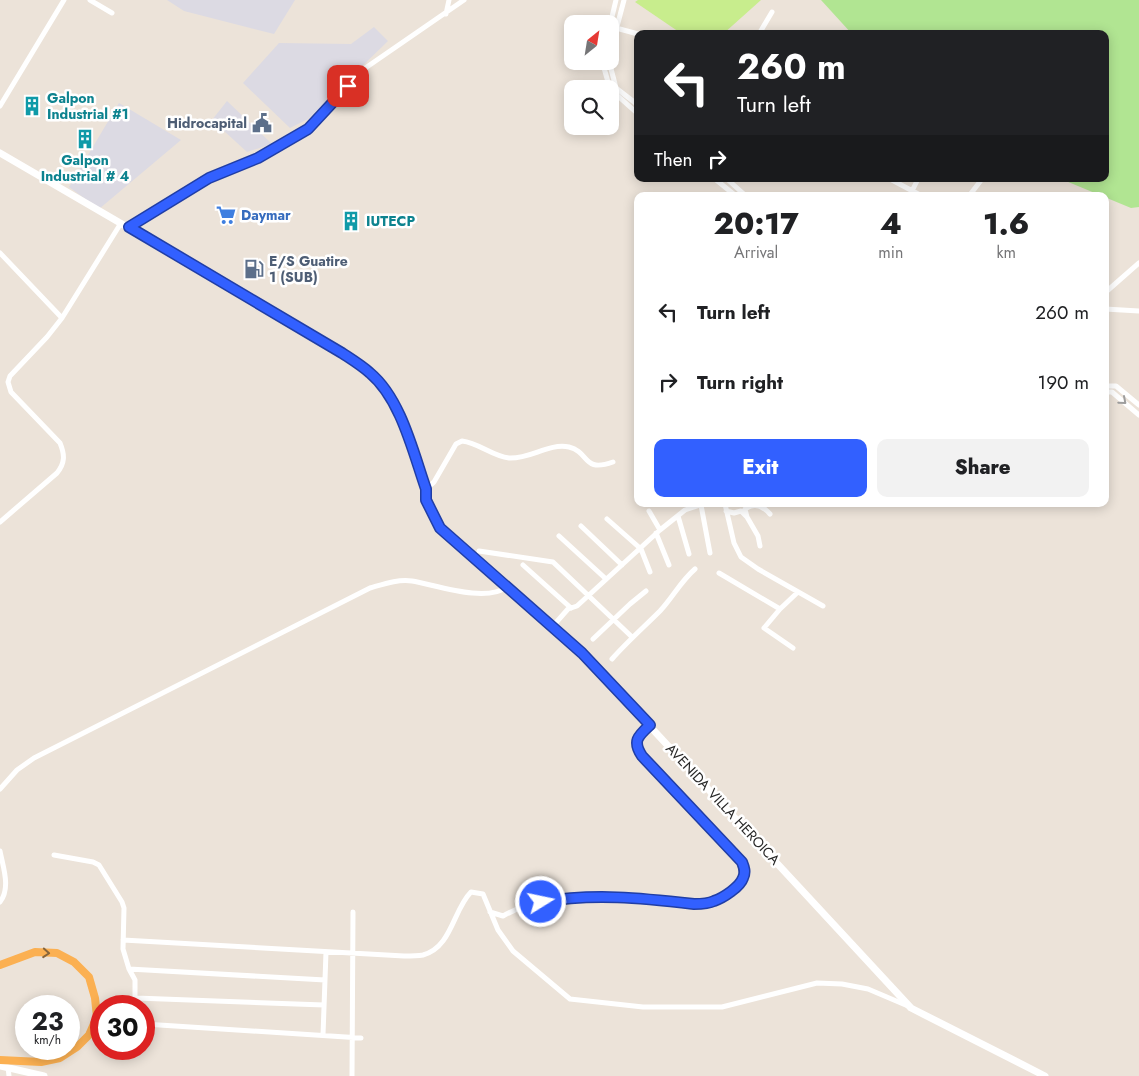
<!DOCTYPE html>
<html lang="en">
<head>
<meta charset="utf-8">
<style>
	:root { --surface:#fff; --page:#f2f2f2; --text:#202124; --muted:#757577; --accent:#3260ff }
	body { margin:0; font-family:Jost,sans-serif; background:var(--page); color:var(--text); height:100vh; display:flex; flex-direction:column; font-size:19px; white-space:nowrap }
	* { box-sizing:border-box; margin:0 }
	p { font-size:16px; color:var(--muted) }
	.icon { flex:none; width:28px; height:28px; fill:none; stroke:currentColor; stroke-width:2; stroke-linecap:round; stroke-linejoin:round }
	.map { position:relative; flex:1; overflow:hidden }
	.side { position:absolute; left:634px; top:192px; width:475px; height:315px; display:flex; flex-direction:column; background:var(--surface); border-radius:10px; box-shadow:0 2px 12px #0003 }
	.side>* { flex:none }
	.hud { position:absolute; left:634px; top:30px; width:475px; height:152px; border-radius:10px; box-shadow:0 2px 12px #0003; background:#202124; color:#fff; overflow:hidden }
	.needle { width:32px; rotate:30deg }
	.fabs { position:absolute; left:564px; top:15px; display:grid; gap:10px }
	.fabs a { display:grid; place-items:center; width:55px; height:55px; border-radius:10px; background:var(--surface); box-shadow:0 2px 12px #0003; font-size:25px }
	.speed { position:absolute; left:15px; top:995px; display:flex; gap:10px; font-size:25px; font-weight:700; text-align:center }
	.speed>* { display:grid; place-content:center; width:65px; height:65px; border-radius:50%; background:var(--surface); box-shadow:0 2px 12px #0003; line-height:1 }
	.speed small { font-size:12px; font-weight:400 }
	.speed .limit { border:8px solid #d22; background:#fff; color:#111 }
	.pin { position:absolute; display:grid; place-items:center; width:42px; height:42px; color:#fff; margin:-21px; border-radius:10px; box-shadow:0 2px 8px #0006 }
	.me { position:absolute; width:55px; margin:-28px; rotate:80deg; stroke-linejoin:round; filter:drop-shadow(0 0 4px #0008) }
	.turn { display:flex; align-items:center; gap:18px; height:105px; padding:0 20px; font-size:22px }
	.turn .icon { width:65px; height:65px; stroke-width:2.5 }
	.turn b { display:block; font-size:35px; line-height:42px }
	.then { display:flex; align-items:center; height:48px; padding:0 20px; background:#0003; gap:10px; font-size:19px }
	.eta { display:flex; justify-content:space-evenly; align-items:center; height:85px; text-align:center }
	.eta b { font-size:30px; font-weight:800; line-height:35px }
	.button { display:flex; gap:10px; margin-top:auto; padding:10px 20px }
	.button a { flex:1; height:58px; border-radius:10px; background:var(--accent); color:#fff; font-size:20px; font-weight:800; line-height:58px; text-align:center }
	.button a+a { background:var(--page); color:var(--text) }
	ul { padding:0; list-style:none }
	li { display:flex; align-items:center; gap:15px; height:70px; padding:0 20px }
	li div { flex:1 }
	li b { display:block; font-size:19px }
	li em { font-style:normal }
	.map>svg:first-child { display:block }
	.industrial { fill:#dcdae3 }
	.green { fill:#b1e592 }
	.pitch { fill:#c8ed8d }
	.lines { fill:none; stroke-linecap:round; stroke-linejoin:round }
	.minor { stroke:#fff; stroke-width:5 }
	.secondary { stroke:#fff; stroke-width:7 }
	.trunk { stroke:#fbb052; stroke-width:8 }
	.oneway { stroke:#9e9e9e }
	.oneway2 { stroke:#87653b }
	.route-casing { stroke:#203ea6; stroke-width:12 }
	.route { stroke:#3260ff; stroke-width:9 }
	.labels { text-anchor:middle; stroke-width:5; stroke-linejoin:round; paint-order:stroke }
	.culture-label { font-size:14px; font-weight:bold; fill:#0d838f; stroke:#fff; text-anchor:start }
	.service-label { font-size:14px; font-weight:bold; fill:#4e5e75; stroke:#fff; text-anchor:end }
	.shop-label { font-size:14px; font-weight:bold; fill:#366cbe; stroke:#fff; text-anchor:start }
	.street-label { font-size:14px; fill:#282828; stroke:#fff }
</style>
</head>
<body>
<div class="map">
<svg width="1139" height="1076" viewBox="0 0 1139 1076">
	<rect width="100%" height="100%" fill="#ece3d9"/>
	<path class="industrial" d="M167 0H295L274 34 184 11Z
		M374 27 388 41 308 119 290 128 243 83 279 43 351 44Z
		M227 101 272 144 247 152 212 120Z
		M119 103 181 140 99 209 69 187Z"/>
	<path class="green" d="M821 0H1139V207L1131 208 1061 179H1105V34H852Z"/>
	<path class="pitch" d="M638 0H761L723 34H682L635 2Z"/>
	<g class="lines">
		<path class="minor" d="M90 0 112 13
			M446 14 449 0
			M610 25 616 0
			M616 28 638 34
			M759 34 772 12
			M610 53 624 0
			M602 61 610 89
			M609 61 616 88 638 105
			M610 89 638 114
			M0 106 64 0
			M715 179 736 196
			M727 179 746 196
			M890 179 922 196
			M912 191 918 179
			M969 196 982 179
			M129 227 209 178 258 158 308 129 361 71 464 0
			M0 253 62 318
			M1105 295 1107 291 1139 263
			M1105 309 1139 311
			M1105 386H1116L1139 405
			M1105 392H1112L1139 415
			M426 489 434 482 456 444 462 441C479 443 492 456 509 458 531 459 548 443 569 447 590 452 582 473 613 462
			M725 504 734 543 741 557 758 569 823 606
			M701 505 710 553
			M649 511 660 530
			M726 511 734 513 741 511 747 517 745 509C755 502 763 506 770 514
			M678 516 689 554
			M747 517 758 536 760 546
			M607 519 641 549 650 572
			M0 522 57 473C65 463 65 455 60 443L11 392 8 382 10 376 47 337 62 318 121 223
			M581 526 622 565
			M656 533 669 565
			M559 536 606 579
			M479 551 553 562 632 637
			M523 565 571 608
			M719 573 780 609
			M553 626 568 609 577 606 660 530 685 510 703 504
			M593 639 630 604 646 591
			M793 648 764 628 780 609 798 592
			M612 659C627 642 644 627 660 611 673 597 681 581 695 569
			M0 789 17 770 34 758 370 588C384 584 398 579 412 581 436 585 485 603 507 587
			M0 851C3 867 11 888 0 902
			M54 855 93 862 99 865 122 902 124 908 123 949 129 969 135 980V1006
			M490 912 503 916C560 884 632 897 694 904 701 904 708 904 714 901 723 898 740 887 743 878 746 872 744 867 742 862L642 756C632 741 638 736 650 725
			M123 940 404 956C410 956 417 956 423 955 452 947 453 910 471 892L483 894 498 930 513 951 570 999 643 1007H722L817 983 842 984 868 989 908 1006
			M129 969 325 980
			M136 998 324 1005
			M144 1024 361 1038
			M323 1035 326 952
			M8 1067 9 1076
			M352 1076 353 912"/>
		<path class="secondary" d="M0 153 316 337 370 373 387 394 403 422 426 489 427 500 440 528 582 653 911 1008 1045 1076
			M0 1066 44 1076"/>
		<path class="trunk" d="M0 965 35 952 57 953 74 962 89 977 95 998 97 1017 89 1035 77 1047 60 1058 41 1062 0 1060"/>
	</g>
	<defs><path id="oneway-chevron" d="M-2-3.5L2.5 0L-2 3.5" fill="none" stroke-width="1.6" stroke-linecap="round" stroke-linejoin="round" transform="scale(1.25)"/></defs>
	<use class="oneway" href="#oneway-chevron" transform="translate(1123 401) rotate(41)"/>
	<use class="oneway2" href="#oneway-chevron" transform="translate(46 953) rotate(4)"/>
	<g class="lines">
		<defs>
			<path id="route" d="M348 86 308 129 258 158 209 178 129 227 342 353C351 359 361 365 370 373 401 399 413 452 426 489V500L440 528 582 653 650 725C638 736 632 741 642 756L742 862C744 867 746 872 743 878 740 887 723 898 714 901 708 904 701 904 694 904 641 898 594 893 541 902"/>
		</defs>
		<use href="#route" class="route-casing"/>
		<use href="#route" class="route"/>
	</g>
	<defs>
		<symbol id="building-bare" viewBox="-9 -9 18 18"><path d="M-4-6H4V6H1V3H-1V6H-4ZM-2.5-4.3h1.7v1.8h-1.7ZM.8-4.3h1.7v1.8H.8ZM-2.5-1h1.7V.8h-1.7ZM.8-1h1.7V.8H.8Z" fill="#0f9aa8" stroke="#fff" stroke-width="2.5" paint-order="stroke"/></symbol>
		<symbol id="civic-bare" viewBox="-9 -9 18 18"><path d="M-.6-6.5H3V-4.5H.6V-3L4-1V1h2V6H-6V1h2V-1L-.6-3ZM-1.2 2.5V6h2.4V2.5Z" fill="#5c6f8a" stroke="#fff" stroke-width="2.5" paint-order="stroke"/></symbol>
		<symbol id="supermarket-bare" viewBox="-9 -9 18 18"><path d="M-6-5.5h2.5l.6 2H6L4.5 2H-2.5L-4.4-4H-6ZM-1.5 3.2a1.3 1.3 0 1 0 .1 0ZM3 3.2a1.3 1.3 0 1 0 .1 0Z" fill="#3f7fe0" stroke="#fff" stroke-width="2.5" paint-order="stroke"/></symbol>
		<symbol id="fuel-bare" viewBox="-9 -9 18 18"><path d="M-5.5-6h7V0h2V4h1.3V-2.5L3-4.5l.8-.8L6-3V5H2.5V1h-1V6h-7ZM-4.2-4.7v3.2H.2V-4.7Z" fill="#5c6f8a" stroke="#fff" stroke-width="2.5" paint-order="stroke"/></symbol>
	</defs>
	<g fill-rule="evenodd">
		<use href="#building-bare" x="18" y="92" width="28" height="28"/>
		<use href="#civic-bare" x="248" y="109" width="28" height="28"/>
		<use href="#building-bare" x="71" y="125" width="28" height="28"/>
		<use href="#supermarket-bare" x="212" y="201" width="28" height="28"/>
		<use href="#building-bare" x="337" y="207" width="28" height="28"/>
		<use href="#fuel-bare" x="240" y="255" width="28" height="28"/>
	</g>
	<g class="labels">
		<g class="culture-label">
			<text x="47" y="103">Galpon<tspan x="47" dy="16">Industrial #1</tspan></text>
			<text x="85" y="165" text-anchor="middle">Galpon<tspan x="85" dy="16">Industrial # 4</tspan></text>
			<text x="366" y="226">IUTECP</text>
		</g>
		<g class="service-label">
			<text x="247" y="128">Hidrocapital</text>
			<text x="269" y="266" text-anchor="start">E/S Guatire<tspan x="269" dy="16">1 (SUB)</tspan></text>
		</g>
		<g class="shop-label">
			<text x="241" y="220">Daymar</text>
		</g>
		<g class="street-label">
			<text transform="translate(723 804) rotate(47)" y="5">AVENIDA VILLA HEROICA</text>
		</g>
	</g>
</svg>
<div class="fabs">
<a><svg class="needle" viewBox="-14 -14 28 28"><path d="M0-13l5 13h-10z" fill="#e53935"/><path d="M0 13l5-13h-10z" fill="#757577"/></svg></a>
<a><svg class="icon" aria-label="search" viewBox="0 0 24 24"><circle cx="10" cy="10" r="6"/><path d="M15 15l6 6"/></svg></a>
</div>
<div class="speed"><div>23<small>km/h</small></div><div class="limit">30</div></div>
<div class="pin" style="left:348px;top:86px;background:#d93025"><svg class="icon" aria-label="arrive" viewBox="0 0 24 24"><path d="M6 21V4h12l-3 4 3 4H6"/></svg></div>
<svg class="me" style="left:541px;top:902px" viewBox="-20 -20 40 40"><circle r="17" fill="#3260ff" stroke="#fff" stroke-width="3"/><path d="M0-11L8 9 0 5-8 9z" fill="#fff"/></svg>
<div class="hud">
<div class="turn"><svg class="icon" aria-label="left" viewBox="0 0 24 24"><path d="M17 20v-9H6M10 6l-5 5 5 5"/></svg><div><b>260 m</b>Turn left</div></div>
<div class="then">Then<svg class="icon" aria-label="right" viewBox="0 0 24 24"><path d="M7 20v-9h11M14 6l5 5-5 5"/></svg></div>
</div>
<section class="side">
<div class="eta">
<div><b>20:17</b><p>Arrival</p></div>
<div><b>4</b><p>min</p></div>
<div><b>1.6</b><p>km</p></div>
</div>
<ul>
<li><svg class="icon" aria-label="left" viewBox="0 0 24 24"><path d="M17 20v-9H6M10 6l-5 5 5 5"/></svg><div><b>Turn left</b></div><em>260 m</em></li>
<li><svg class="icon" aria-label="right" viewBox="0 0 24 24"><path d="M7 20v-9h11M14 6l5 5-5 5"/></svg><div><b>Turn right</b></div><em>190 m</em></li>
</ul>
<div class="button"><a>Exit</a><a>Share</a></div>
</section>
</div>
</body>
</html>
